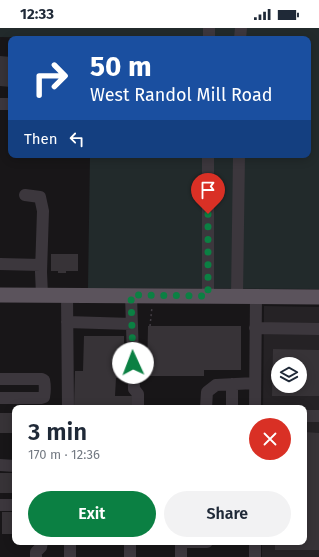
<!DOCTYPE html>
<html lang="en">
<head>
<meta charset="utf-8">
<style>
	:root { --surface:#fff; --page:#f2f2f3; --text:#1f2937; --muted:#747a83; --accent:#0b8043 }
	body { margin:0; font-family:"Fira Sans",sans-serif; background:var(--page); color:var(--text); height:100vh; display:flex; flex-direction:column; font-size:15px; white-space:nowrap }
	* { box-sizing:border-box; margin:0 }
	p { font-size:13px; color:var(--muted) }
	.icon { flex:none; width:22px; height:22px; fill:none; stroke:currentColor; stroke-width:2; stroke-linecap:round; stroke-linejoin:round }
	.map { position:relative; flex:1; overflow:hidden }
	.panel { position:absolute; left:12px; top:377px; width:295px; height:140px; display:flex; flex-direction:column; background:var(--surface); border-radius:8px; box-shadow:0 2px 10px #0003 }
	.panel>* { flex:none }
	.banner { position:absolute; left:8px; top:8px; width:303px; height:122px; border-radius:8px; box-shadow:0 2px 10px #0003; background:#1a4fa0; color:#fff; overflow:hidden }
	.buttons { position:absolute; left:271px; top:329px; display:grid; gap:8px }
	.buttons a { display:grid; place-items:center; width:36px; height:36px; border-radius:50%; background:var(--surface); box-shadow:0 2px 10px #0003; font-size:20px }
	.pin { position:absolute; display:grid; place-items:center; width:34px; height:34px; color:#fff; margin:-41px -17px; border-radius:50% 50% 50% 0; rotate:-45deg; box-shadow:0 0 4px #0007 }
	.pin .icon { rotate:45deg }
	.me { position:absolute; width:44px; margin:-22px; rotate:358deg; stroke-linejoin:round; filter:drop-shadow(0 0 3px #0008) }
	.turn { display:flex; align-items:center; gap:14px; height:84px; padding:0 16px; font-size:18px }
	.turn .icon { width:52px; height:52px; stroke-width:2.5 }
	.turn b { display:block; font-size:28px; line-height:34px }
	.then { display:flex; align-items:center; height:38px; padding:0 16px; background:#0003; gap:8px; font-size:15px }
	.round { display:grid; place-items:center; flex:none; width:42px; height:42px; border-radius:21px; background:var(--page) }
	.overview { display:flex; align-items:center; justify-content:space-between; height:68px; padding:0 16px }
	h1 { font-size:24px; font-weight:600; line-height:30px }
	.action { display:flex; gap:8px; margin-top:auto; padding:8px 16px }
	.action a { flex:1; height:46px; border-radius:24px; background:var(--accent); color:#fff; font-size:16px; font-weight:600; line-height:46px; text-align:center }
	.action a+a { background:var(--page); color:var(--text) }
	.status { display:flex; justify-content:space-between; align-items:center; height:28px; padding:0 20px; background:var(--surface); direction:ltr }
	.status svg { height:11px; fill:currentColor }
	.map>svg:first-child { display:block }
	.built { fill:#252225; fill-rule:evenodd }
	.green { fill:#222a2b }
	.building { fill:#373337; fill-rule:evenodd }
	.lines { fill:none; stroke-linecap:round; stroke-linejoin:round }
	.path { stroke:#423d44; stroke-width:1.5; stroke-dasharray:2 3; stroke-linecap:butt }
	.minor { stroke:#3c373d; stroke-width:12 }
	.major { stroke:#5b535c; stroke-width:15 }
	.route { stroke:#0b8043; stroke-width:7; stroke-dasharray:0 12.6 }
</style>
</head>
<body>
<div class="status"><b>12:33</b><svg viewBox="0 0 49 12"><path d="M0 12V9h3v3zM5 12V6h3v6zM10 12V3h3v9zM15 12V0h3v12zM26 1h20v11H26zM47 4h2v5h-2z"/></svg></div>
<div class="map">
<svg width="319" height="529" viewBox="0 0 319 529">
	<rect width="100%" height="100%" fill="#181618"/>
	<path class="built" d="M264 278 319 279V529H262V514H304V380H263ZM278 336H300V358H278Z"/>
	<path class="green" d="M0 0H319V261L88 260 90 127H308V11H75L0 9Z"/>
	<path class="building" d="M0 28 11 29V59L0 58Z
		M51 226H78V243H66V245H58V243H51Z
		M148 298H241V342H204V348H147Z
		M84 308H124V350H116L115 368H133V380H74L75 343H83Z
		M273 321 319 322V368H272ZM278 336H300V358H278Z
		M0 385H15V405H0Z
		M304 404 319 405V522H275V514H304Z
		M0 445H15V465H0Z
		M2 484H15V506H2Z"/>
	<g class="lines">
		<path class="path" d="M150 298 152 279"/>
		<path class="minor" d="M209 11V0
			M240 11 241 0
			M0 76H11
			M25 167 40 169 43 183 41 244 42 267
			M0 236 41 237
			M67 267 68 380
			M131 267 134 361 138 366V380
			M208 268V127
			M237 268 239 127
			M67 294 132 296
			M255 300 319 301
			M0 351H42L44 352C45 357 45 364 44 369L41 370H0
			M232 356V380
			M206 380 207 364 216 357 255 355
			M255 380 256 268
			M304 388H319
			M0 437 15 438
			M0 477H15
			M70 514V529
			M130 514V529
			M255 514V529
			M36 529V524L41 519 42 514
			M181 529V514H207"/>
		<path class="major" d="M0 267 319 269"/>
	</g>
	<g class="lines">
		<path class="route" d="M133 335 131 267 208 268V186"/>
	</g>
</svg>
<div class="buttons">
<a><svg class="icon" aria-label="layers" viewBox="0 0 24 24"><path d="M12 4l9 5-9 5-9-5zM3 14l9 5 9-5"/></svg></a>
</div>
<div class="pin" style="left:208px;top:186px;background:#d93025"><svg class="icon" aria-label="arrive" viewBox="0 0 24 24"><path d="M6 21V4h12l-3 4 3 4H6"/></svg></div>
<svg class="me" style="left:133px;top:335px" viewBox="-20 -20 40 40"><circle r="19" fill="#fff"/><path d="M0-13L10 11 0 6-10 11z" fill="#0b8043"/></svg>
<div class="banner">
<div class="turn"><svg class="icon" aria-label="right" viewBox="0 0 24 24"><path d="M7 20v-9h11M14 6l5 5-5 5"/></svg><div><b>50 m</b>West Randol Mill Road</div></div>
<div class="then">Then<svg class="icon" aria-label="left" viewBox="0 0 24 24"><path d="M17 20v-9H6M10 6l-5 5 5 5"/></svg></div>
</div>
<section class="panel">
<div class="overview"><div><h1>3 min</h1><p>170 m · 12:36</p></div><a class="round" style="background:#d93025;color:#fff"><svg class="icon" aria-label="close" viewBox="0 0 24 24"><path d="M6 6l12 12M18 6L6 18"/></svg></a></div>
<div class="action"><a>Exit</a><a>Share</a></div>
</section>
</div>
</body>
</html>
